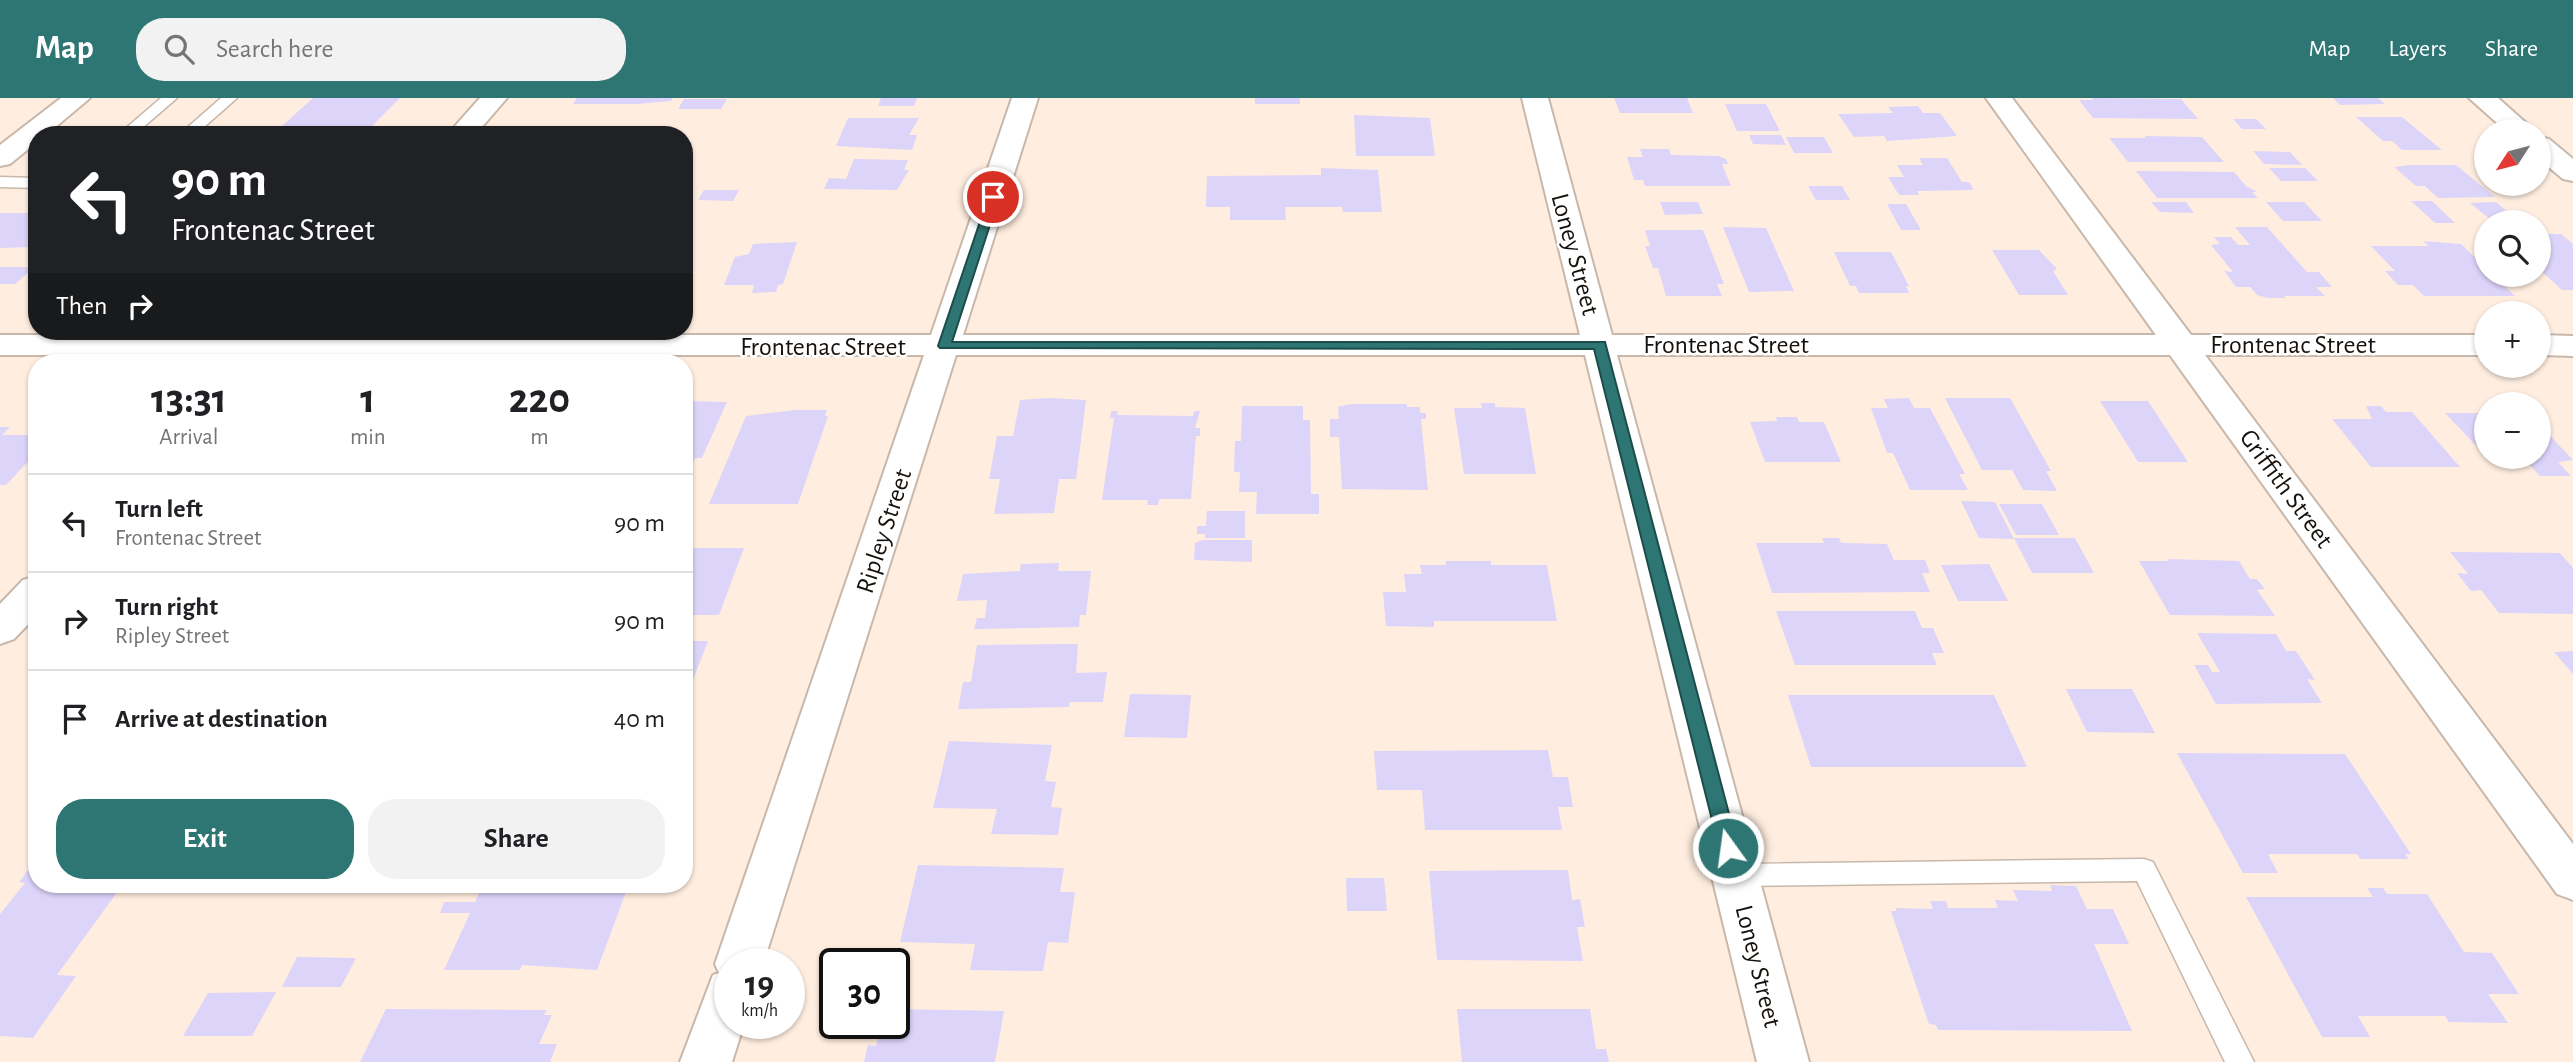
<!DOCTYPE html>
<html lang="en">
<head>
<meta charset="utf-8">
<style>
	:root { --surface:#fff; --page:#f2f2f2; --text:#202124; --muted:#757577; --line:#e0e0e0; --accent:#2d7673 }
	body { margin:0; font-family:"Alegreya Sans",sans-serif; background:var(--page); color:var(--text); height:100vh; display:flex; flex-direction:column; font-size:26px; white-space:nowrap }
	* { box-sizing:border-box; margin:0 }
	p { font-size:23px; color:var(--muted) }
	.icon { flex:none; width:38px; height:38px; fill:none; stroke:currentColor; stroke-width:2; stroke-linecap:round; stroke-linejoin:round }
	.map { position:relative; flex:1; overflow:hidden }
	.sheet { position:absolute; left:28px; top:256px; width:665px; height:539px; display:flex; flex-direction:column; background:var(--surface); border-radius:28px; box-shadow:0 2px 5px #0004 }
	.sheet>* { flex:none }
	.guide { position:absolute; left:28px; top:28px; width:665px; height:214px; border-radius:28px; box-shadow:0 2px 5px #0004; background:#202124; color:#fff; overflow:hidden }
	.needle { width:46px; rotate:234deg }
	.tools { position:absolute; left:2474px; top:21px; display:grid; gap:14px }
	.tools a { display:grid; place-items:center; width:77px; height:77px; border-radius:50%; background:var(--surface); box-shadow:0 2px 5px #0004; font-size:35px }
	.speed { position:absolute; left:714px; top:850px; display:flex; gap:14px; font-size:35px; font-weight:700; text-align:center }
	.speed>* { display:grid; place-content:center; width:91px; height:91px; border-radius:50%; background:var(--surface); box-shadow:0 2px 5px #0004; line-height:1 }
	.speed small { font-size:18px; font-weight:400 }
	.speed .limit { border:4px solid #111; border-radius:10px; background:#fff; color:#111 }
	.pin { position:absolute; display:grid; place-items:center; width:60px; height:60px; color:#fff; margin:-30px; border:4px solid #fff; border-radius:50%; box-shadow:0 2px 7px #0007 }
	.me { position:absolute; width:77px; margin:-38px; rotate:346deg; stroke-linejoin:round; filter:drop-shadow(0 0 5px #0008) }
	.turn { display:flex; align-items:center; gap:24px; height:147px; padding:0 28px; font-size:32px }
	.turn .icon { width:91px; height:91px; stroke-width:2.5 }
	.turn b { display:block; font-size:49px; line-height:60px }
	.then { display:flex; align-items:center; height:66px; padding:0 28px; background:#0003; gap:14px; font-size:26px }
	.eta { display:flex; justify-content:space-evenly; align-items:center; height:119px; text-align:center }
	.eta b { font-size:42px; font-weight:600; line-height:49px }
	.action { display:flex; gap:14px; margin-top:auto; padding:14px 28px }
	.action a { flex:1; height:80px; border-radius:28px; background:var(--accent); color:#fff; font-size:28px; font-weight:600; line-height:80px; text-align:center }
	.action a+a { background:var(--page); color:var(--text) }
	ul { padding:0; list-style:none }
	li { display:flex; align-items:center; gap:21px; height:98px; padding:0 28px; border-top:2px solid var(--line) }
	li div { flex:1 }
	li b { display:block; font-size:26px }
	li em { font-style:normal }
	header { display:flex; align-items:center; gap:42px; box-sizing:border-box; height:98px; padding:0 35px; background:var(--accent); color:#fff }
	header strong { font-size:33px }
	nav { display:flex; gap:38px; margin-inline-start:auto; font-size:24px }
	.search { width:490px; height:63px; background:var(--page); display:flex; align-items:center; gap:18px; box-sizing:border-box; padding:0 24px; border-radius:28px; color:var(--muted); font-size:26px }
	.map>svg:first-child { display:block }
	.building { fill:#ddd4fa }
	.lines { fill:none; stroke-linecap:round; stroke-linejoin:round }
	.lane-casing { stroke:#c8b8ab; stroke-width:3 }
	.street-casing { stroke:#c8b8ab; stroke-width:4 }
	.secondary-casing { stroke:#c8b8ab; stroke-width:4 }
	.lane { fill:#fff; fill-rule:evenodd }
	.street { fill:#fff; fill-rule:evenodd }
	.secondary { fill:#fff; fill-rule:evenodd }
	.route { fill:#2d7673; stroke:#1d4d4b; stroke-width:2 }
	.labels { text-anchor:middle; stroke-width:5; stroke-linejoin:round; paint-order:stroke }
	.street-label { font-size:26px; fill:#16110c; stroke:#fff }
</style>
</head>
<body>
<header>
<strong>Map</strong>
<div class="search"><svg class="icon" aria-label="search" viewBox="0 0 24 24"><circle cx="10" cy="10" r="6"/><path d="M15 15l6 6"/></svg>Search here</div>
<nav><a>Map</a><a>Layers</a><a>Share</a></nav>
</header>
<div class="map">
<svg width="2573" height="964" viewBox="0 0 2573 964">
	<rect width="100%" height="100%" fill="#ffeee0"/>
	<path class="building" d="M313 0H400L372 28 396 30 390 37H272Z
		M577 0H673L671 3 637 6H573Z
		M881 0H917L914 8H878Z
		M1255 0H1300V6H1255Z
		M1614 0H1687L1693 15H1620Z
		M2092 0 2181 1 2198 21 2093 20 2079 2H2093Z
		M2333 0H2378L2385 6 2340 7Z
		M684 1H727L721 11H678Z
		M1725 6H1766L1780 33H1737Z
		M1918 8 1923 15H1940L1957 38 1887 43 1884 38 1854 39 1838 16 1893 15 1888 9Z
		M1354 17 1430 20 1435 58H1356Z
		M2356 19H2402L2442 52H2402L2392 43H2383Z
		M848 20H919L909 37H917L912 52 836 48Z
		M2233 21H2256L2266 31H2242Z
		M1749 37H1781L1786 47 1753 46Z
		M2145 38 2202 39 2224 64H2128L2109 40H2146Z
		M1786 39H1824L1833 55H1794Z
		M1640 51H1669L1671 57 1718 58 1726 61 1728 66H1722L1731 88H1645L1643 82H1634L1627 59H1643Z
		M2253 53 2290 54 2302 67 2264 66Z
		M1919 60H1947L1962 84H1969L1974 92 1917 93 1919 97H1899L1888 79H1904L1897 67H1923Z
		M854 61 908 62 904 72H909L897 92 824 91 829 80 846 81Z
		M2410 67H2456L2495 99 2438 100 2425 88H2416L2394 69Z
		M1321 70 1378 72 1382 114H1343L1342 109H1285L1286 122H1230V109H1206L1207 78 1321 77Z
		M2269 70H2305L2318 83H2281Z
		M2136 73 2234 74 2246 88 2257 94H2252L2258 100H2157Z
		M1808 88H1842L1850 102H1816Z
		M704 92H739L733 103 698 102Z
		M2411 103H2432L2455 125H2435Z
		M1660 104H1698L1703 116 1665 117Z
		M2151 104H2186L2194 115 2160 114Z
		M2266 104H2304L2322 123H2283Z
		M2496 104 2516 121 2491 122 2470 105Z
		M1887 106H1906L1921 132H1901Z
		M0 115H37V146L33 149 0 150Z
		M1723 129 1766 130 1794 193 1749 194Z
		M2235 129H2267L2307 174H2319L2332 189H2316L2325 198H2284L2286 200H2268L2257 197 2250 189H2236L2224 173 2233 174 2211 147 2220 146 2214 139H2231L2238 147H2250Z
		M1645 132H1703L1724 186H1717L1722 198H1666L1658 170H1653L1645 148H1650Z
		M2539 136H2561L2573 146V192H2562L2539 171Z
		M2423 143 2461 146 2487 171V177H2493L2515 198H2424L2413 187H2398L2385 173H2395L2371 148H2429Z
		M797 144 783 186 778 187 776 194 752 195 754 187H724L735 159 749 156 753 146Z
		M1992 152H2039L2057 171 2053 173 2068 197H2019Z
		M1834 154H1891L1909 188H1906L1909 195H1859L1856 188H1850Z
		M0 169H35L15 186H0Z
		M1049 300 1086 302 1076 381H1059L1054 415 994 416 1000 381H989L997 338H1013L1020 302Z
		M1909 300 1914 310H1930L1965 376H1959L1968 392H1910L1893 355H1887L1871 310H1888L1884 301Z
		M1945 300H2010L2051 373H2046L2057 393 2023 392 2012 372H1982Z
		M684 303 727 304 702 360H695L688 377H684Z
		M2100 303H2148L2188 364H2138Z
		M1481 305H1495V309L1525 310 1536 376H1464L1454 310H1482Z
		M1350 306H1407V309H1420V315H1426V321H1421L1428 392 1342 391 1339 339H1330V321H1339L1338 309Z
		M1242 308H1303V322H1310L1311 396H1319V416H1256L1257 394H1239L1240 374H1234L1235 343H1241Z
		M2366 308H2381L2386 314H2412L2460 369H2371L2332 321H2372Z
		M795 312H827L825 318H828L798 406H709L746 318Z
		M1111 313H1118L1117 317 1193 318 1194 313H1200L1195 330H1200V338H1196L1191 401H1159L1158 407H1147L1148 402H1102L1114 320H1110Z
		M2445 315H2482L2487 321V359Z
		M1776 319H1797L1799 324H1824L1841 364H1765L1750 324 1777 323Z
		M2539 326 2573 362 2558 364 2571 378H2540L2526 363H2491L2487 359H2539Z
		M0 329H10L2 337H37V354L6 387H0Z
		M1961 403 1995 404 2014 441 1979 440Z
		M1999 406H2042L2059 437H2016Z
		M1207 413H1245V440H1205V436H1197V428H1206Z
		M1822 440H1839L1841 445 1887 446 1894 462H1925L1930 475H1922L1930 494 1772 495 1756 445H1824Z
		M2014 440H2075L2094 475H2032Z
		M1202 442H1252V464L1194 462 1195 445Z
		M684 450H744L719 517H684Z
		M2450 454 2560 455 2573 470V516L2499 515 2481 492 2471 493 2457 475 2468 476Z
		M2167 461 2239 463 2250 481H2257L2265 491 2257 492 2275 518 2170 517 2139 463H2168Z
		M1446 463H1491V467H1547L1557 523H1434V529L1386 528 1383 494H1406L1404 476H1422L1420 467H1446Z
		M1059 465 1058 473H1091L1086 517H1080L1079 529 974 531 977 520H985L987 502 957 503 963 476 1020 473 1021 466Z
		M1989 466 2008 503H1958L1941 467Z
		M1776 513H1915L1922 530H1933L1944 555H1932L1937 567H1795Z
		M2197 535 2276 536 2286 553H2296L2315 582 2307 581 2322 605 2216 606 2194 567H2208L2212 574H2220Z
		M684 543H708L684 605Z
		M1078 546 1076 575 1107 574 1103 604H1070L1069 609 958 611 963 584H971L977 547Z
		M2573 553V576L2554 554Z
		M2066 591H2132L2155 635 2087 634Z
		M1130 596 1191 597 1187 640 1124 639Z
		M1788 597H1994L2027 669H1811Z
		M949 643 1052 647 1045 683 1056 684 1051 709 1062 710 1058 737 991 736 997 711 933 710Z
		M1548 652 1553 679H1568L1573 709H1558L1562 732H1425L1422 692H1377L1374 653Z
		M2177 655 2345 656 2411 756H2405L2409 761H2360L2357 756H2268L2278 775H2243Z
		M37 761V786H123L57 877 76 878 33 940 0 938V816L25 785 19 784Z
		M918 767 1064 770 1060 794H1075L1068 845 1048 844 1043 873 970 872 975 846 900 844Z
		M1568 772 1572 802 1580 801 1585 829H1577L1583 863 1437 862 1429 773Z
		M1346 780H1384L1387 813H1347Z
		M483 786H629L597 872 522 867 520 872H444L470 815H440L444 804H475Z
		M2050 787 2076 788 2087 811H2113L2129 846H2094L2132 933 1938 932 1936 927 1929 926 1891 813H1896V810L1933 811 1930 803H1946L1948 810H1998L1995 802 2018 803 2013 792 2052 793Z
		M2367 790H2383L2387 796H2427L2464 854 2492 855 2519 896H2488L2508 925 2449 924 2445 918H2358L2370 939H2322L2246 799H2373Z
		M297 859 356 860 341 889H282Z
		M276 894 252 938H183L208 895Z
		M386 911 547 912 544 917H552L539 946H557L550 964H360Z
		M894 911 1004 913 995 964H864L868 947 876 948 881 926H894Z
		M1457 911H1590L1596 951H1606L1609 964H1462Z"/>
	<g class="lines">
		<defs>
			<path id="lane" d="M161 0H177L134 37H118Z
				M221 0H237L195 37H179Z
				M0 79 37 80V90L0 89Z
				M2144 761 2153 764 2254 964H2225L2137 783 1735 788 1726 785 1722 777 1726 769 1735 766Z"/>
			<path id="street" d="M61 0H90L46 37H37V44L10 66 0 68V47Z
				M1012 0H1038L963 237H1580L1522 0H1548L1612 237H2156L1986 0H2012L2191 237H2487V257H2205L2573 746V802L2557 796 2170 257H1617L1809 964H1757L1585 257H956L763 866H730V926H744L732 964H680L713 877 719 875 715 866 924 257H0V237H931Z
				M2469 0H2498L2535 33H2506Z
				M2539 39 2549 41 2573 61V83L2563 81 2539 61Z
				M2539 237 2573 238V258L2539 257Z"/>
			<path id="secondary" d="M480 0H507L475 37H447Z
				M258 233H292L265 264H231Z
				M37 478V517L14 541 0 546V506L23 482Z"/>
		</defs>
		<use href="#lane" class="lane-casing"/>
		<use href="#street" class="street-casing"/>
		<use href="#secondary" class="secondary-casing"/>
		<use href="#lane" class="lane"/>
		<use href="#street" class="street"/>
		<use href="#secondary" class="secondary"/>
	</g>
	<path class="route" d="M989 97 999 99 952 244H1605L1738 750 1735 756H1722L1719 750 1594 251 940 250 938 248Z"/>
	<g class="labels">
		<g class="street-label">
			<text transform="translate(1576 156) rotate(75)" y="9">Loney Street</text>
			<text x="1726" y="255">Frontenac Street</text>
			<text x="2293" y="255">Frontenac Street</text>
			<text x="823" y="257">Frontenac Street</text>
			<text transform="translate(2287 390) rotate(54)" y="9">Griffith Street</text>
			<text transform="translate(883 433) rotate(-72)" y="9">Ripley Street</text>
			<text transform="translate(1759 868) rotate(76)" y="9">Loney Street</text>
		</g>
	</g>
</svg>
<div class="tools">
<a><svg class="needle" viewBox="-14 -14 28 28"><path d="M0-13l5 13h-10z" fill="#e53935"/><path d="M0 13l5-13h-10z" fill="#757577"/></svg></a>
<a><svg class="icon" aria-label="search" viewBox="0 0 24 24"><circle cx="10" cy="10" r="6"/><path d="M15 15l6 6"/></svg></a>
<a>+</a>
<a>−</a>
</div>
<div class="speed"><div>19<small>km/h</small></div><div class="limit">30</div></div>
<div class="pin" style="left:993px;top:99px;background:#d93025"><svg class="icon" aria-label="arrive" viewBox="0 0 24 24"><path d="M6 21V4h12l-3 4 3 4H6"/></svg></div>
<svg class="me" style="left:1728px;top:750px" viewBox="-20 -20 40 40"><circle r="17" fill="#2d7673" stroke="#fff" stroke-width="3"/><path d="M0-11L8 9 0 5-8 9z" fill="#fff"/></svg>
<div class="guide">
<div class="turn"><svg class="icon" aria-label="left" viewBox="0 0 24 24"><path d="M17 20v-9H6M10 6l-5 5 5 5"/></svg><div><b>90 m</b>Frontenac Street</div></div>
<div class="then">Then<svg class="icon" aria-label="right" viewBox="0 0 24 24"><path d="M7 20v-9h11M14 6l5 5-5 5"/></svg></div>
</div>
<section class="sheet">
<div class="eta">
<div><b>13:31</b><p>Arrival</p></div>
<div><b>1</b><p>min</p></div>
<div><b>220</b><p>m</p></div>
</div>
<ul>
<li><svg class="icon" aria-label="left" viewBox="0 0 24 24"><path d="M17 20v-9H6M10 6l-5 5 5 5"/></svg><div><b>Turn left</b><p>Frontenac Street</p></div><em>90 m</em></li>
<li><svg class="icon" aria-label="right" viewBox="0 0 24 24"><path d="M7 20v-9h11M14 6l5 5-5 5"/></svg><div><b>Turn right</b><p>Ripley Street</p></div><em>90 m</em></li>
<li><svg class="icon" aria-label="arrive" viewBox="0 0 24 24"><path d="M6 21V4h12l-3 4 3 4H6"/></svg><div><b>Arrive at destination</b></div><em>40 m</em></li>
</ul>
<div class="action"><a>Exit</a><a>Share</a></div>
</section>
</div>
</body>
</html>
